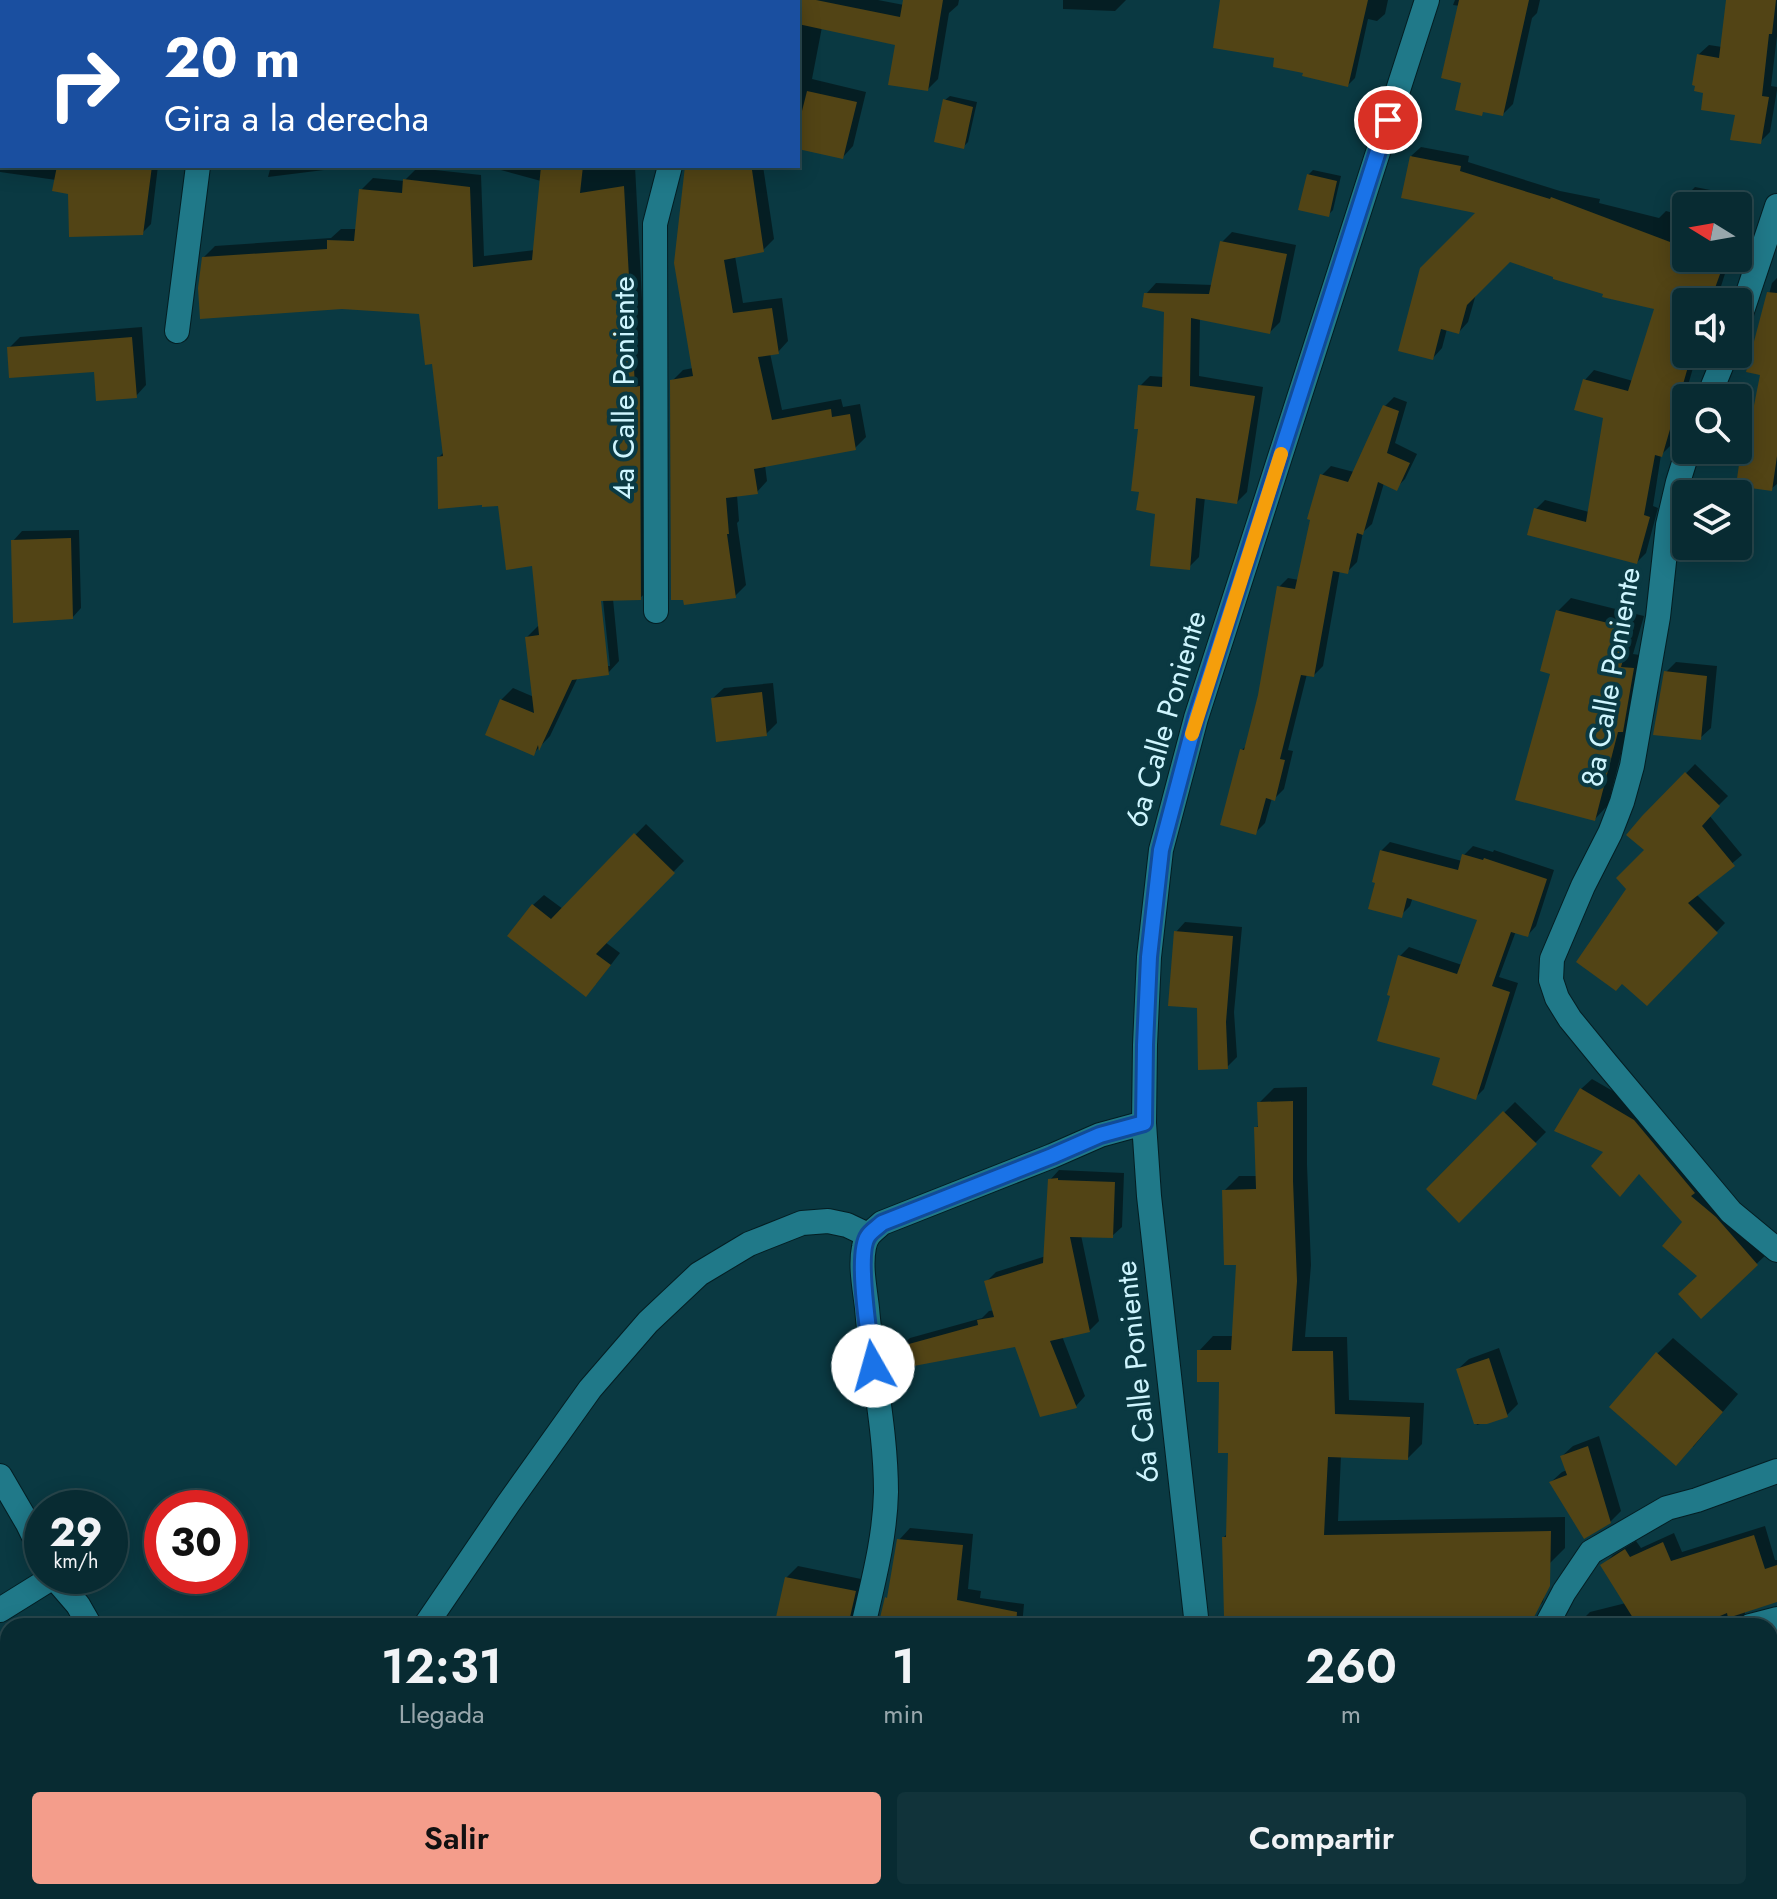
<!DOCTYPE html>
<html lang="es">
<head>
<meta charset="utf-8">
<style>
	:root { --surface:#082b32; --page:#11333a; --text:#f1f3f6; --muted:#98a7ac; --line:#29474d; --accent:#f49d8b }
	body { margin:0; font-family:Jost,sans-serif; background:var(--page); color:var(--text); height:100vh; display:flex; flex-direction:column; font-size:30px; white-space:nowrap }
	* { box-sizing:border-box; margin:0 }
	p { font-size:26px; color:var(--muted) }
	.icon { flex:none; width:44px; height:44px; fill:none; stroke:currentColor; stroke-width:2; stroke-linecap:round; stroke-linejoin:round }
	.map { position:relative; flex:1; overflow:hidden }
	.details { position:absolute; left:0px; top:1618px; width:1778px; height:282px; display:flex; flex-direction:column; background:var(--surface); border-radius:24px 24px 0 0; box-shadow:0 4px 20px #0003,0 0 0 2px var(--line) }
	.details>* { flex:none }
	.top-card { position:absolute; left:0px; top:0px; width:800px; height:168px; box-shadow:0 4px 20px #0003,0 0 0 2px var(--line); background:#1a4fa0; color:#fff; overflow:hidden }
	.needle { width:52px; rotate:281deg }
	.controls { position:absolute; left:1672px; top:192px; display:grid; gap:16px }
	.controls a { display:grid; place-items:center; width:80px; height:80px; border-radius:8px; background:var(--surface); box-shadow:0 4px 20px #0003,0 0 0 2px var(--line); font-size:40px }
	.speed { position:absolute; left:24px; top:1490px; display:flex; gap:16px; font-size:40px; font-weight:700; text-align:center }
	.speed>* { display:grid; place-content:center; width:104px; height:104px; border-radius:50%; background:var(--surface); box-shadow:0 4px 20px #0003,0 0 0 2px var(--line); line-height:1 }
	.speed small { font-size:20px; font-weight:400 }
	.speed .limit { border:12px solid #d22; background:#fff; color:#111 }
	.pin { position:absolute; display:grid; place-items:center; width:68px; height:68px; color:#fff; margin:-34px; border:4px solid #fff; border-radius:50%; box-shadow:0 2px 8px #0007 }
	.me { position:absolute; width:88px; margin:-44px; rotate:353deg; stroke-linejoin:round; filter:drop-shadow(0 0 6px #0008) }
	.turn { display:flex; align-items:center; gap:28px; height:168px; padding:0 32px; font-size:36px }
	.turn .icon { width:104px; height:104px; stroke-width:2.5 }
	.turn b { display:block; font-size:56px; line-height:68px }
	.eta { display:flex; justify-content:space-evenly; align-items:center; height:136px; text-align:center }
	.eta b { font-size:48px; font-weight:600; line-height:56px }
	.cta { display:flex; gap:16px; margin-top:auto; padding:16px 32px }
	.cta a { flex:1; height:92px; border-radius:8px; background:var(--accent); color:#111; font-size:32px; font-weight:600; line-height:92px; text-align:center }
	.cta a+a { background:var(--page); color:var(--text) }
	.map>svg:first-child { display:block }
	.shadow { fill:#0007; fill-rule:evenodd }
	.building { fill:#524415 }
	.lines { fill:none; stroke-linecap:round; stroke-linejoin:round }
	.minor-casing { stroke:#041e23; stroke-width:26 }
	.minor { stroke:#207989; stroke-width:24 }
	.route-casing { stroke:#114b97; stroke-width:20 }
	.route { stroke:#1a73e8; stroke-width:14 }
	.slow { stroke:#f59e0b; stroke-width:14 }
	.labels { text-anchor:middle; stroke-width:8; stroke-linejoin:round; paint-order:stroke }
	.street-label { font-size:30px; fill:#cef5fe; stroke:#0a3942 }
</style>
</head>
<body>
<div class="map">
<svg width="1777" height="1899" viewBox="0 0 1777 1899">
	<rect width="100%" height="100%" fill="#0a3942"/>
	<path class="shadow" d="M0 0H150V2H2V22L0 23Z
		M653 0H682L694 2H651Z
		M738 0H878L904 5 905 0H959L958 5 949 13 938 79 928 89 897 43 822 27 812 79 866 92 853 146 843 157 798 147V2H736Z
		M1063 0H1126L1115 11 1063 9Z
		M1225 0H1388L1385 14 1377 21 1368 19 1355 78 1348 85 1306 71 1277 56Z
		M1455 0H1540L1537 13 1532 18 1513 104 1503 114 1485 110 1481 114 1464 81 1460 6 1453 5Z
		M1728 0H1777V36L1771 86 1777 87V90L1770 132 1760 142 1737 113 1698 55 1709 45 1722 47Z
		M950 96 977 102 968 142 963 147 945 100Z
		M0 112 2 113V166H158L151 224 142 233 70 192 56 180 0 172Z
		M1421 147 1469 156 1468 162 1560 191 1600 199 1599 203 1659 218 1666 211 1681 215 1686 196 1695 187 1741 196 1738 209V206H1686V258H1730L1716 302H1686V354H1697L1671 445 1661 455 1653 506 1658 508 1646 553 1637 562 1536 509 1545 500 1589 512 1606 417 1585 380 1594 370 1633 381 1656 308 1509 260 1476 294 1468 322 1459 332 1447 329 1442 348 1433 358 1401 350 1479 211 1411 156Z
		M271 166H335L332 169 268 177Z
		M498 166H635L646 376 652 587 640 598 613 599 619 661 608 673 578 677 550 736 533 754 501 700 513 688 534 697 527 637 540 624 533 564 499 504 439 457 444 452 434 362 421 312 203 258 215 246 331 238 341 229H357L361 190 373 178 404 181 417 168 481 175 484 256 535 250 541 181 497 169ZM598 591H602L610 666H606Z
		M686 166H763L774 239 763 250 735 256 743 303 782 298 788 341 778 352 770 353 782 410 841 399 843 407 860 404 866 437 855 448 765 465 767 481 757 492 737 495 739 521 737 523 746 585 735 596 672 381 683 370 693 368Z
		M1313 170 1341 176 1333 210 1328 215 1308 175Z
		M1232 232 1296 245 1280 322 1270 332 1200 317 1199 376 1263 387 1247 492 1237 502 1205 497 1199 557 1189 567 1158 512 1141 490 1140 386 1150 376 1164 377 1166 310 1146 294 1156 283 1213 285 1222 242Z
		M1777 278V484L1771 489 1743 451 1748 447 1762 374 1749 370 1772 283Z
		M142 327 146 385 136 396 96 370 9 348 20 337Z
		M1394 397 1407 402 1395 443 1417 454 1405 479 1396 488 1384 483 1372 524 1363 532 1357 562 1348 571 1340 570 1323 666 1314 675 1307 674 1288 750 1293 751 1284 789 1275 798H1272L1265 823 1256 832 1242 750 1248 744 1260 696 1279 587 1288 578 1299 580 1322 475 1331 466 1354 472 1385 406Z
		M79 530 81 608 72 618 13 541 22 531Z
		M1571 598 1644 616 1633 654 1646 656 1608 805 1595 819 1552 673 1558 611Z
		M1676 662 1717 666 1711 728 1700 738 1666 672Z
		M773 683 777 723 766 734 713 698 724 688Z
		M1695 764 1728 796 1709 815 1742 855 1696 894 1725 923 1647 1004 1629 888 1647 850 1644 817Z
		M646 824 684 861 605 942 620 953 596 984 533 905 544 895 563 909Z
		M1390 842 1462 861 1464 855 1473 846 1493 852 1494 850 1554 870 1536 926 1528 935 1516 931 1499 977 1518 983 1484 1089 1475 1098 1443 1057 1400 956 1409 947 1462 965 1479 919 1413 897 1410 906 1401 915 1381 851Z
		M1185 922 1242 927 1234 1012 1237 1057 1227 1067 1198 1006 1176 932Z
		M1592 1079 1644 1109 1768 1253 1701 1316 1700 1276 1684 1222 1640 1172 1606 1151 1581 1089Z
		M1307 1087V1165L1311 1265 1305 1337H1347L1349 1400 1424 1403 1422 1444 1408 1458 1341 1456 1338 1521 1565 1517V1548L1550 1563 1543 1602 1534 1611V1626H1233L1224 1537 1228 1533 1230 1451 1221 1380 1199 1351 1213 1336H1234L1238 1263 1224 1191 1239 1176H1258L1256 1128 1260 1124 1259 1103 1274 1088Z
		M1515 1102 1546 1132 1459 1220 1428 1189Z
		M1059 1170 1124 1173 1122 1227 1112 1236 1081 1235 1099 1321 1089 1331 1062 1336 1085 1396 1076 1406 1017 1345 900 1347 910 1338 982 1318 989 1311 995 1310 986 1282 996 1272 1046 1256 1050 1180Z
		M1673 1338 1738 1394 1693 1447 1657 1354Z
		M1499 1348 1518 1404 1507 1415 1477 1425 1458 1369 1469 1359Z
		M1599 1436 1621 1511 1610 1522 1551 1482 1562 1472 1567 1470 1562 1456 1573 1446Z
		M1765 1526 1775 1560H1777V1600L1745 1610V1620L1750 1626H1720V1614L1692 1626H1580L1579 1623 1590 1612 1626 1603 1603 1565 1613 1555 1636 1541 1641 1548 1674 1533 1682 1552Z
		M910 1528 973 1534 968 1589 981 1591 980 1598 1024 1604 1022 1626H880L889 1596 899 1540Z
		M798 1566 866 1580 864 1626H776L786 1578Z
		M1777 1628V1687L1770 1694V1630Z
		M0 1698 8 1710V1774L0 1778Z
		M653 1892H765L763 1899H650Z
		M800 1892H841L838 1899H799Z
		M850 1892H866L862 1896Z
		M1329 1892H1445L1454 1899H1348L1334 1897Z
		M1627 1892H1651L1655 1899H1627Z"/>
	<path class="building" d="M772 0H816L900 17 903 0H943L928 91 888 85 895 45 798 24V2H771Z
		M1220 0H1368L1348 87 1302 76 1303 73 1273 67 1274 58 1213 48Z
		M1459 0H1529L1503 116 1483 112 1482 116 1455 110 1461 83 1441 78Z
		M1726 0H1776L1772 34H1769L1762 96 1769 97 1761 144 1730 140 1735 115 1701 110 1703 93 1694 91 1695 86 1692 85 1697 54 1719 58Z
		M807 91 857 102 843 159 798 149V127Z
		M943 99 973 107 964 149 934 142Z
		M1410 156 1461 166 1460 171 1550 199 1551 197 1686 248V258H1712L1724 263 1710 302H1686V359L1690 360 1662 457 1655 455 1644 515 1650 517 1637 564 1527 535 1534 508 1586 522 1603 418 1574 410 1583 379 1628 391 1654 309 1602 297 1603 294 1553 279V277L1510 262 1467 305 1459 334 1441 329 1433 360 1398 351 1420 268 1475 213 1401 198Z
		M57 166H152L143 235 69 237 68 194 52 191Z
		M541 166H583L580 193 624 186 635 387 640 386 641 600 601 601 609 675 572 680 539 751 538 745 534 756 485 735 500 699 534 713 525 637 539 635 532 566 506 570 498 506 482 507V505L438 509 437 457 443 456 432 364 425 365 419 314 342 309 200 319 198 288 202 257 327 249V240L354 241 359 189 402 193 403 179 470 187 473 267 532 260Z
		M685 166H710L752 170 764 252 724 260 733 313 772 308 779 354 758 357 772 420 831 409 832 417 850 414 856 450 754 469 758 494 726 498 729 534H727L736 598 684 605 683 600H671L670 380 693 376 674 263Z
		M1307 174 1337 181 1329 217 1298 210Z
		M1220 241 1287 254 1270 334 1191 318 1190 386 1255 396 1237 504 1196 498 1190 570 1150 566 1155 514 1136 510 1139 492 1131 491 1138 429H1134L1138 385 1162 387 1164 312 1142 307 1144 293 1209 294Z
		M1767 292 1777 293V456L1772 491 1736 486 1741 450 1745 451 1760 375 1746 372Z
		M132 337 137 398 96 401 94 372 9 378 7 347Z
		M1383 405 1399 411 1387 453 1410 463 1397 491 1378 482 1363 535 1357 533 1348 574 1333 571 1314 677 1301 675 1280 759 1285 760 1275 801 1266 798 1256 835 1220 825 1240 749 1244 750 1258 695 1277 586 1295 589 1310 520 1307 519 1320 474 1348 482Z
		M71 538 73 619 13 623 11 540Z
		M1556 610 1632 629 1621 667 1634 668 1623 732H1618L1595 821 1515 800 1550 674 1540 671Z
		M1664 671 1707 676 1701 740 1653 735Z
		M762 692 767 736 716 742 711 698Z
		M1685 772 1720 806 1702 826 1735 866 1688 903 1718 933 1647 1006 1622 984 1616 991 1576 962 1626 889 1616 878 1644 850 1626 835 1642 816Z
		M634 833 675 873 596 954 611 965 586 997 507 936 532 904 551 919Z
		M1380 850 1458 870 1462 854 1483 860 1484 858 1547 879 1528 937 1511 932 1492 986 1510 992 1476 1100 1432 1085 1440 1058 1377 1041 1390 996 1387 995 1398 955 1457 974 1477 920 1407 898 1402 918 1368 909 1375 883 1372 882Z
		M1174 931 1233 936 1226 1022 1228 1069 1198 1070 1197 1008 1168 1006Z
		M1580 1088 1634 1120 1695 1193 1691 1196 1716 1217 1758 1265 1701 1319 1678 1294 1697 1276 1662 1246 1682 1222 1639 1174 1620 1197 1591 1166 1603 1152 1554 1131Z
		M1293 1101V1181L1297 1281 1292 1351H1333L1335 1414 1410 1417 1408 1460 1328 1457 1324 1535 1551 1531 1550 1586 1533 1619H1520V1626H1231V1616H1224L1222 1537H1226L1228 1453H1218L1219 1382H1197V1350H1231L1236 1265H1224L1222 1190 1256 1189 1254 1127H1258L1257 1102Z
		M1503 1111 1537 1144 1459 1223 1426 1189Z
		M1058 1178V1180L1115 1182 1113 1238 1070 1237 1090 1332 1050 1341 1077 1408 1040 1417 1015 1347 903 1368 898 1347 978 1325 977 1320 994 1317 984 1281 1043 1263 1048 1179Z
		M1656 1352 1723 1412 1676 1466 1609 1407Z
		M1489 1358 1508 1417 1487 1424H1474L1456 1369Z
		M1588 1446 1611 1523 1584 1539 1549 1482 1567 1475 1560 1456Z
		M1754 1535 1765 1569 1777 1565V1602L1728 1618 1727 1613 1697 1626H1638L1600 1565 1625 1549 1630 1557 1663 1542 1671 1561Z
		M897 1539 963 1545 957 1600 1017 1612 1016 1626H878L885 1597 887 1598Z
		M785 1577 856 1591 848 1626H774Z"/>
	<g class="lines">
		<defs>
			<path id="minor" d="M214 2V0
				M515 2 529 0
				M712 2 713 0
				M0 63 2 62
				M1738 323 1777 206
				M177 331 198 166
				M1708 398 1726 354
				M1688 450 1678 482 1668 525 1658 617 1632 766 1622 802 1610 833 1583 886 1552 959 1551 980 1557 998 1570 1019 1606 1063 1731 1212 1777 1250
				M656 611 655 224 670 166
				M0 1476 28 1524 42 1553
				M53 1576 78 1605 90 1626
				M0 1610 53 1577
				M425 1626 508 1504 590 1389 648 1322 699 1274 749 1244 802 1223 828 1221 847 1225 868 1235
				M863 1626C873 1582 885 1538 886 1492 886 1431 872 1369 867 1308 865 1289 860 1267 864 1247 866 1235 873 1231 882 1223L1052 1156 1100 1135 1144 1123
				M1197 1626 1149 1196 1144 1123 1145 1045 1149 957 1161 850 1196 718 1427 0
				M1546 1626 1564 1592 1591 1552 1667 1508 1697 1500 1777 1471
				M1750 1626 1777 1619
				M1228 1892 1229 1899
				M1538 1892 1540 1899
				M119 1899 128 1892
				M782 1899 784 1892
				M1656 1899 1698 1892"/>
		</defs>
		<use href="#minor" class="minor-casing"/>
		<use href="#minor" class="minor"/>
	</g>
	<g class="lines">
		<defs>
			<path id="route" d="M873 1366C870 1342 855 1254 868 1236 871 1231 878 1227 882 1223L1052 1156 1100 1135 1144 1123 1145 1045 1149 957 1161 850 1196 718 1388 120"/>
		</defs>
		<use href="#route" class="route-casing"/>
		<use href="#route" class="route"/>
		<path class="slow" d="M1192 734 1281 454"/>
	</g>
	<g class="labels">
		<g class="street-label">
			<text transform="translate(624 388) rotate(-90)" y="10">4a Calle Poniente</text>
			<text transform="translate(1611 677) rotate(-80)" y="10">8a Calle Poniente</text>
			<text transform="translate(1166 719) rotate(-74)" y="10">6a Calle Poniente</text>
			<text transform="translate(1137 1372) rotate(-96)" y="10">6a Calle Poniente</text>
		</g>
	</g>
</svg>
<div class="controls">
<a><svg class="needle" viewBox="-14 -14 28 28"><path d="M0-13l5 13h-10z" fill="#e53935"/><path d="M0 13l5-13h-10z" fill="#98a7ac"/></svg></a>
<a><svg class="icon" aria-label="sound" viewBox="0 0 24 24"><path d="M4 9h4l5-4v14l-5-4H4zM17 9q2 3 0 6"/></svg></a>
<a><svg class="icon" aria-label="search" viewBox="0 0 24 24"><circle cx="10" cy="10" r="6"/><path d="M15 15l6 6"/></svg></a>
<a><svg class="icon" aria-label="layers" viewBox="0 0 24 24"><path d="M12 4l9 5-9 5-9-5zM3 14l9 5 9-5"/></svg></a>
</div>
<div class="speed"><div>29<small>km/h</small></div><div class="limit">30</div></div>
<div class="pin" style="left:1388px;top:120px;background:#d93025"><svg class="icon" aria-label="arrive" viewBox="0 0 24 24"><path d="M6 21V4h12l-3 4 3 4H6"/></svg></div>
<svg class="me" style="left:873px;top:1366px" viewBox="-20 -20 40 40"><circle r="19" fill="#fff"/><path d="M0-13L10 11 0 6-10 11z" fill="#1a73e8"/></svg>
<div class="top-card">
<div class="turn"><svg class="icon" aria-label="right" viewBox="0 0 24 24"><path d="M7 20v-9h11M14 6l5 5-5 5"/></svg><div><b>20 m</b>Gira a la derecha</div></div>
</div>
<section class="details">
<div class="eta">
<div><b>12:31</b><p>Llegada</p></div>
<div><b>1</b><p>min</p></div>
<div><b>260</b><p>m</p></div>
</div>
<div class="cta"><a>Salir</a><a>Compartir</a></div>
</section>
</div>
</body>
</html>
